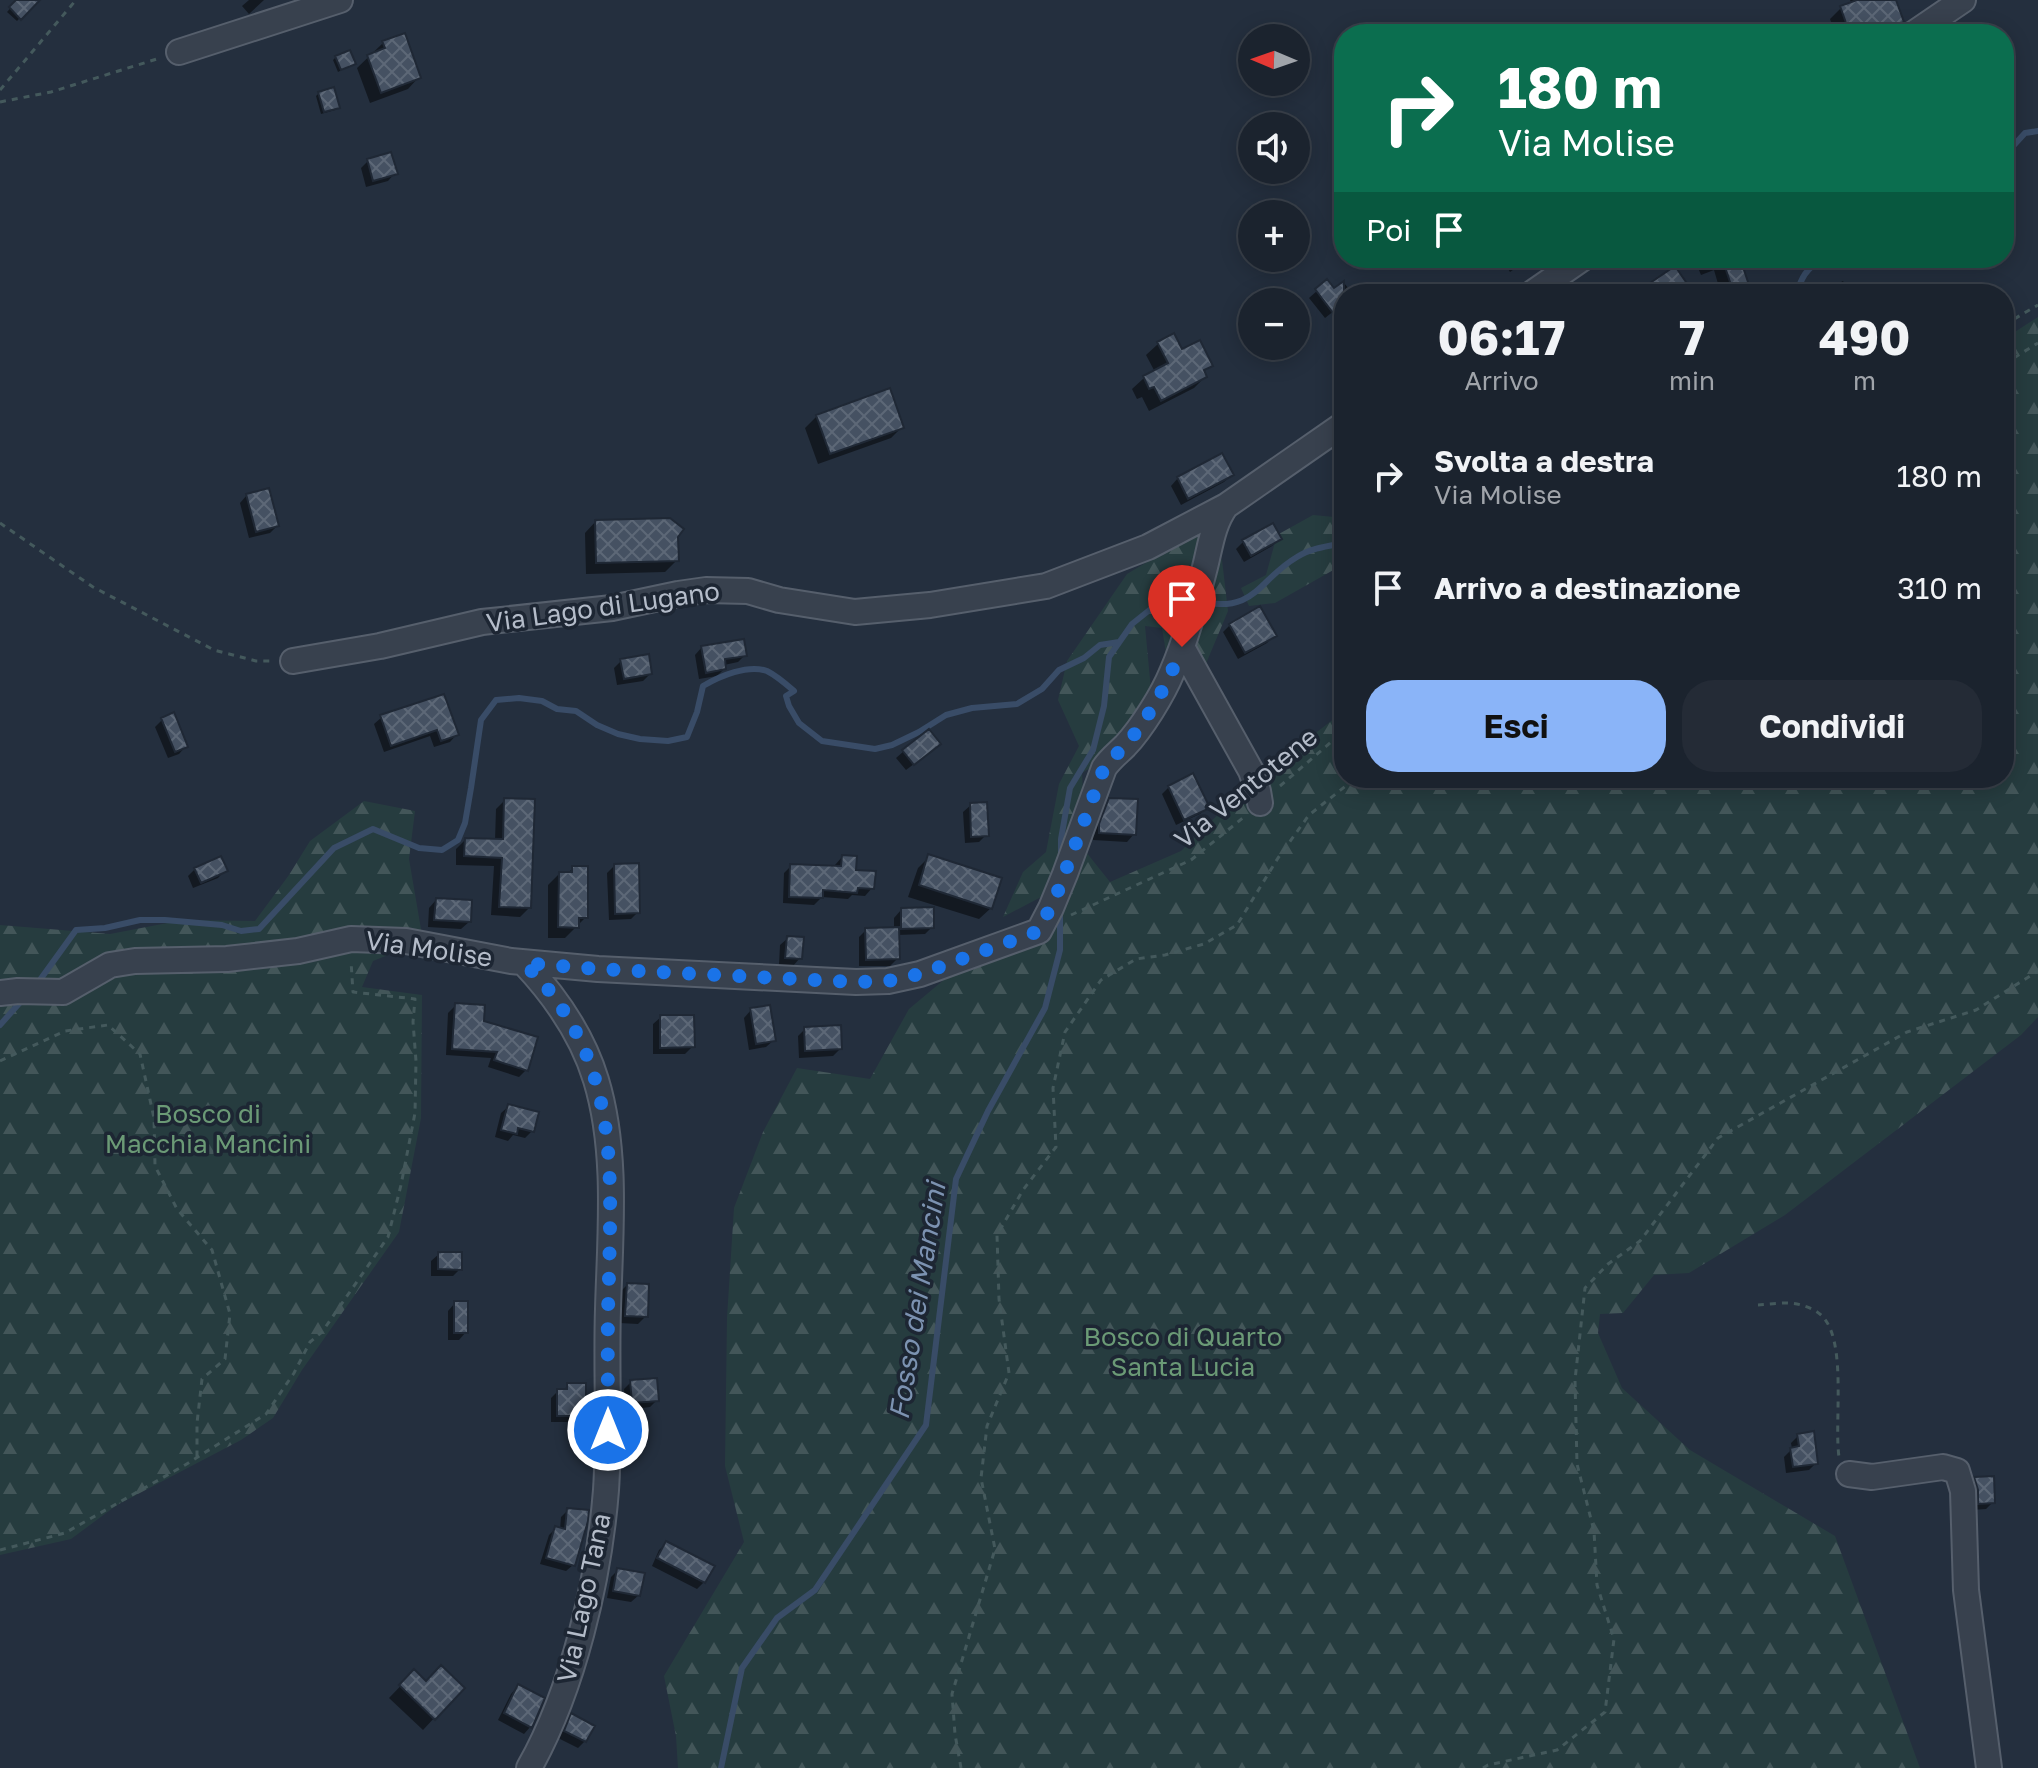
<!DOCTYPE html>
<html lang="it">
<head>
<meta charset="utf-8">
<style>
	:root { --surface:#1b232e; --page:#242b36; --text:#f1f3f6; --muted:#a0a4aa; --line:#39404a; --accent:#8ab4f8 }
	body { margin:0; font-family:"Golos Text",sans-serif; background:var(--page); color:var(--text); height:100vh; display:flex; flex-direction:column; font-size:30px; white-space:nowrap }
	* { box-sizing:border-box; margin:0 }
	p { font-size:26px; color:var(--muted) }
	.icon { flex:none; width:44px; height:44px; fill:none; stroke:currentColor; stroke-width:2; stroke-linecap:round; stroke-linejoin:round }
	.map { position:relative; flex:1; overflow:hidden }
	.drawer { position:absolute; left:1334px; top:284px; width:680px; height:504px; display:flex; flex-direction:column; background:var(--surface); border-radius:32px; box-shadow:0 4px 20px #0003,0 0 0 2px var(--line) }
	.drawer>* { flex:none }
	.guide { position:absolute; left:1334px; top:24px; width:680px; height:244px; border-radius:32px; box-shadow:0 4px 20px #0003,0 0 0 2px var(--line); background:#0b6e4f; color:#fff; overflow:hidden }
	.needle { width:52px; rotate:272deg }
	.buttons { position:absolute; left:1238px; top:24px; display:grid; gap:16px }
	.buttons a { display:grid; place-items:center; width:72px; height:72px; border-radius:50%; background:var(--surface); box-shadow:0 4px 20px #0003,0 0 0 2px var(--line); font-size:40px }
	.pin { position:absolute; display:grid; place-items:center; width:68px; height:68px; color:#fff; margin:-82px -34px; border-radius:50% 50% 50% 0; rotate:-45deg; box-shadow:0 0 8px #0007 }
	.pin .icon { rotate:45deg }
	.me { position:absolute; width:88px; margin:-44px; rotate:0deg; stroke-linejoin:round; filter:drop-shadow(0 0 6px #0008) }
	.turn { display:flex; align-items:center; gap:28px; height:168px; padding:0 32px; font-size:36px }
	.turn .icon { width:104px; height:104px; stroke-width:2.5 }
	.turn b { display:block; font-size:56px; line-height:68px }
	.then { display:flex; align-items:center; height:76px; padding:0 32px; background:#0003; gap:16px; font-size:30px }
	.eta { display:flex; justify-content:space-evenly; align-items:center; height:136px; text-align:center }
	.eta b { font-size:48px; font-weight:700; line-height:56px }
	.action { display:flex; gap:16px; margin-top:auto; padding:16px 32px }
	.action a { flex:1; height:92px; border-radius:32px; background:var(--accent); color:#111; font-size:32px; font-weight:700; line-height:92px; text-align:center }
	.action a+a { background:var(--page); color:var(--text) }
	ul { padding:0; list-style:none }
	li { display:flex; align-items:center; gap:24px; height:112px; padding:0 32px }
	li div { flex:1 }
	li b { display:block; font-size:30px }
	li em { font-style:normal }
	.map>svg:first-child { display:block }
	.forest { fill:url(#forest-firs) }
	.shadow { fill:#0007 }
	.lines { fill:none; stroke-linecap:round; stroke-linejoin:round }
	.stream { stroke:#394c67; stroke-width:6 }
	.building { fill:url(#building-cross-hatch); stroke:#1f2835; stroke-width:2 }
	.minor-casing { stroke:#565f6c; stroke-width:28 }
	.path { stroke:#44595c; stroke-width:3; stroke-dasharray:6 6; stroke-linecap:butt }
	.minor { stroke:#38414e; stroke-width:24 }
	.route { stroke:#1a73e8; stroke-width:14; stroke-dasharray:0 25.2 }
	.labels { text-anchor:middle; stroke-width:7; stroke-linejoin:round; paint-order:stroke }
	.street-label { font-size:26px; fill:#b4bcc9; stroke:#1d2633 }
	.park-label { font-size:26px; fill:#6b9a76; stroke:#1d2633 }
	.water-label { font-size:28px; font-style:italic; fill:#7c92b1; stroke:#1d2633 }
</style>
</head>
<body>
<div class="map">
<svg width="2038" height="1768" viewBox="0 0 2038 1768">
	<defs>
		<pattern id="forest-firs" width="22" height="20" patternUnits="userSpaceOnUse" patternTransform="scale(2)"><rect width="22" height="20" fill="#263c3f"/><path d="M5 1l3.5 6h-7zM16 11l3.5 6h-7z" fill="#435659"/></pattern>
		<pattern id="building-cross-hatch" width="8" height="8" patternUnits="userSpaceOnUse" patternTransform="scale(2)"><rect width="8" height="8" fill="#455162"/><path d="M0 0l8 8M0 8l8-8" fill="none" stroke="#5d6877"/></pattern>
	</defs>
	<rect width="100%" height="100%" fill="#242f3e"/>
	<path class="forest" d="M2038 317V1017L2021 1035 1785 1215 1689 1273 1654 1275 1623 1313 1600 1314 1598 1333 1622 1388 1690 1450 1835 1536 1920 1768H678L676 1736 664 1676 744 1542 725 1466 727 1318 734 1208 763 1132 797 1068 870 1079 909 1009 970 958 1027 946 1041 897 1003 917 1023 872 1046 852 1059 784 1079 746 1058 700 1067 661 1127 574 1194 534 1222 560 1228 611 1205 666 1168 665 1162 628 1145 626 1151 690 1120 749 1082 773 1086 852 1110 882 1181 851 1246 787 1344 711V778H2004V339Z
		M1313 515 1344 518V564L1275 603 1249 606 1241 588 1266 575 1277 535Z
		M364 801 415 811 409 859 423 941 373 961 362 987 422 995 421 1118 399 1232 302 1370 273 1418 241 1440 117 1505 71 1539 0 1555V925L110 934 183 920 255 921 289 875 310 841Z"/>
	<path class="shadow" d="M18 0H26L31 6 17 21 7 12Z
		M249 0H264L249 14 242 6Z
		M1850 0H1894L1902 21 1887 34H1835L1830 19 1841 8 1852 4Z
		M383 43 419 77 408 89 370 103 357 68Z
		M336 57 353 64 338 72 333 60Z
		M319 93 338 107 335 110 321 114 316 96Z
		M368 161 395 173 388 181 366 187 361 168Z
		M1501 258H1530L1510 272Z
		M1694 258H1738L1750 294H1721L1714 270 1701 275Z
		M1843 281 1851 294H1819Z
		M1327 282 1334 291 1344 283 1353 294H1344V303L1325 318 1309 298Z
		M1344 343V365L1336 351Z
		M1158 344 1210 365 1203 373 1205 377 1194 388 1149 411 1142 397 1137 399 1132 389 1144 378 1155 372 1146 355Z
		M817 416 902 427 891 438 818 464 805 428Z
		M1232 475 1224 482 1181 505 1171 486 1178 478Z
		M247 495 277 526 270 533 249 538 240 503Z
		M596 521 676 536 677 560 665 572 586 574 585 533Z
		M1279 539 1272 546 1244 562 1236 549 1243 542Z
		M1230 625 1274 635 1267 643 1238 659 1223 632Z
		M702 647 745 655 738 662 724 665V669L717 676 699 679 695 655Z
		M621 661 650 674 643 681 617 685 614 668Z
		M382 717 457 734 450 742 434 747 430 736 384 752 374 724Z
		M162 720 186 746 179 754 168 758 155 727Z
		M904 751H931L906 770 896 758Z
		M1169 787 1207 807 1200 814 1176 825 1162 794Z
		M505 800 529 908 520 917 491 915 494 866 456 865V849L465 840 495 841 496 809Z
		M1110 800 1134 834 1127 842 1093 840V833L1102 807Z
		M971 805 986 835 979 842 965 843 963 812Z
		M842 857 854 872 872 888 865 896 852 895 848 899 822 897 814 905 783 903 784 873 791 866 835 868V865Z
		M929 857 991 908 979 919 908 897 918 868Z
		M614 866 638 912 631 919 609 920 607 873Z
		M573 868 586 917 565 938H548V885L559 874H567Z
		M195 869 225 870 218 878 193 888 188 876Z
		M436 900 469 922 461 929 428 927 429 908Z
		M901 910 932 927 925 934 897 935 898 958 890 966H859V937L866 930 894 929V918Z
		M788 938 800 958 793 966 779 965 780 945Z
		M456 1005 482 1022 526 1070 519 1077 488 1067 491 1058 446 1055 448 1013Z
		M751 1010 774 1040 766 1047 749 1050 744 1018Z
		M661 1017 693 1046 685 1054H653V1024Z
		M805 1029 840 1049 833 1056 799 1058 798 1036Z
		M509 1106 532 1131 525 1138 513 1135 508 1141 495 1137 501 1113Z
		M439 1254 460 1269 453 1276H431V1261Z
		M627 1285 646 1316 638 1324 619 1323 620 1292Z
		M455 1303 466 1332 459 1340H448V1311Z
		M631 1382 657 1400 650 1407 626 1410 624 1389Z
		M568 1385 584 1415 577 1422H551V1398L558 1391H563Z
		M1798 1436 1816 1463 1809 1470 1786 1473 1784 1457 1792 1449 1791 1443Z
		M1975 1479 1993 1502 1986 1509 1972 1510 1968 1486Z
		M568 1510 573 1565 566 1571 540 1564 549 1535 555 1529 560 1530 561 1517Z
		M667 1543 704 1582 697 1589 652 1566 659 1550Z
		M618 1570 639 1595 631 1602 607 1598 611 1577Z
		M414 1672 425 1683 462 1688 423 1730 389 1698Z
		M518 1686 531 1726 524 1734 498 1720 511 1694Z
		M571 1716 585 1741 578 1748 558 1738 564 1723Z"/>
	<g class="lines">
		<path class="stream" d="M2004 156 2025 133 2038 131
			M1797 294C1810 236 1859 273 1898 258
			M1201 602C1256 613 1258 580 1297 557 1311 548 1328 546 1344 543
			M1061 856V839L1070 788 1093 750 1104 706 1109 657 1132 624 1167 596 1190 600
			M37 984 76 930 105 928 140 920H165L222 925 241 931 259 929 334 848 373 829 419 848 442 850 458 840 465 823 471 788 481 720 496 700 519 698 542 701 557 709 576 711 597 725 618 734 640 739 668 741 687 737 697 712 703 686C720 676 748 664 767 671 777 676 786 684 794 691L786 696 789 706 799 723 822 741 875 749 892 745 919 732 946 715 972 708 1017 704 1042 689 1059 670 1084 658 1100 645 1119 642
			M0 1025 24 998
			M721 1768 742 1668 777 1618 815 1590 926 1425 956 1179 988 1111 1045 1008 1060 950V911"/>
	</g>
	<path class="building" d="M16 0H40L21 20 9 7Z
		M1857 0H1896L1904 22 1872 34H1850L1840 6Z
		M405 33 421 78 381 93 367 55 385 48 382 41Z
		M350 50 356 64 341 70 335 56Z
		M334 87 340 108 324 112 318 92Z
		M391 152 398 174 373 181 367 159Z
		M1722 258H1740L1752 294H1734Z
		M1675 266 1688 285 1675 294H1634Z
		M1327 279 1334 288 1344 281V304L1333 313 1315 289Z
		M1174 333 1182 349 1200 340 1213 366 1204 370 1207 377 1161 401 1154 387 1149 389 1143 376 1168 363 1157 342Z
		M890 388 904 428 830 454 816 415Z
		M1222 453 1234 475 1188 499 1177 477Z
		M269 488 279 526 256 532 246 494Z
		M670 518 684 529 678 537 679 561 596 563 595 520Z
		M1273 523 1282 539 1251 556 1242 540Z
		M1260 606 1277 636 1245 653 1229 624Z
		M744 639 747 656 725 659 726 669 706 673 701 646Z
		M649 654 652 674 624 679 620 659Z
		M444 694 459 735 441 741 437 730 391 746 380 715Z
		M174 712 188 747 175 752 161 718Z
		M929 729 941 744 914 765 902 750Z
		M1193 773 1210 808 1184 820 1168 786Z
		M504 798 535 799 531 908 499 907 502 858 464 856 465 838 503 839Z
		M1109 798 1138 799 1136 835 1099 833V824Z
		M987 802 989 836 971 837 970 803Z
		M928 854 1002 878 992 909 919 885Z
		M842 855 857 856 856 870 876 871 874 889 858 888 857 893 823 890V898L789 897 790 864 841 866Z
		M221 856 228 871 201 883 194 868Z
		M639 863 640 913 615 914 614 864Z
		M572 866H588V918H579V928L558 927 559 872H572Z
		M436 898 472 900 471 922 434 920Z
		M934 907V928L901 929V908Z
		M899 927 900 959 866 960 865 928Z
		M787 936 804 937 802 959 785 958Z
		M455 1003 485 1005 484 1021 538 1037 528 1071 494 1060 497 1052 452 1049Z
		M770 1005 776 1041 756 1044 750 1008Z
		M660 1015H694L695 1047 660 1048Z
		M841 1025 842 1049 805 1051 804 1027Z
		M508 1104 539 1112 534 1132 518 1128 517 1134 501 1130Z
		M438 1252H462V1270L438 1269Z
		M627 1283 649 1284 648 1317 625 1316Z
		M454 1301H468V1333H454Z
		M657 1378 659 1401 632 1403 630 1380Z
		M567 1383H586V1416H557V1389H567Z
		M1814 1431 1818 1464 1793 1467 1790 1448 1799 1446 1797 1434Z
		M1994 1476 1995 1503 1978 1504V1490L1974 1477Z
		M567 1508 589 1510 588 1521 575 1566 546 1558 555 1526 565 1529Z
		M666 1541 715 1566 705 1583 657 1558Z
		M617 1568 645 1573 640 1596 613 1591Z
		M441 1665 465 1688 435 1720 399 1685 414 1669 426 1681Z
		M518 1684 545 1698 532 1728 504 1713Z
		M571 1713 595 1726 586 1742 564 1731Z"/>
	<g class="lines">
		<defs>
			<path id="minor" d="M1913 34 1963 0
				M179 52 340 0
				M1531 294 1583 258
				M1182 647 1251 771 1258 791 1260 803
				M293 661 380 646 482 622 612 608 678 594 706 590 748 591 779 600 855 612 930 605 1046 586 1148 547 1226 506
				M524 963C556 997 582 1034 596 1080 618 1152 610 1235 608 1309 606 1369 610 1430 606 1490 599 1580 573 1690 529 1768
				M0 993 18 991 63 992 110 965 135 961 227 959 298 951 351 939 406 941 511 961 598 969 856 982 888 981 920 974 1039 931 1051 908 1065 874 1104 768C1110 759 1118 753 1125 746 1142 728 1163 694 1172 672 1186 640 1195 605 1204 571 1210 549 1212 525 1226 506L1344 424
				M1849 1474 1872 1477 1943 1467 1957 1471 1963 1491 1966 1590 1989 1768"/>
		</defs>
		<use href="#minor" class="minor-casing"/>
		<path class="path" d="M0 90 76 0
			M0 102 51 92 160 58
			M2004 325 2038 305
			M2004 364 2038 343
			M0 523 93 587 214 650 256 661H271
			M1280 786 1344 731
			M1071 915 1191 860 1244 817
			M0 1061 65 1031 108 1025 140 1054 154 1118 155 1166 177 1209 212 1250 230 1314 225 1359 202 1379 197 1423V1458
			M1758 1305C1772 1304 1788 1301 1801 1305 1809 1307 1818 1311 1823 1317 1847 1343 1834 1422 1839 1457
			M0 1550 65 1533 185 1465 266 1414 294 1373 310 1342 322 1332 388 1237 401 1185 415 1113 416 1061 413 1022 415 999 353 992 351 961
			M961 1768 955 1734 952 1694 995 1549 981 1478 987 1426 1009 1373 999 1299 997 1235 1023 1190 1056 1147 1053 1088 1065 1032 1101 980 1136 959 1165 955 1204 944 1237 925 1278 858 1309 815 1347 785 1352 778
			M1483 1768 1488 1765 1557 1750 1605 1712 1614 1639 1597 1585 1594 1531 1577 1464 1575 1380 1585 1288 1608 1264 1640 1241 1718 1138 1907 1032 1976 1010 2038 971"/>
		<use href="#minor" class="minor"/>
	</g>
	<g class="lines">
		<path class="route" d="M608 1430C608 1379 607 1328 609 1277 611 1178 617 1084 556 1000 547 986 535 975 524 963L598 969 856 982 888 981 920 974 1039 931 1058 891 1104 768C1111 757 1122 751 1130 740 1152 712 1169 681 1182 647"/>
	</g>
	<g class="labels">
		<g class="street-label">
			<text transform="translate(603 607) rotate(-8)" y="9">Via Lago di Lugano</text>
			<text transform="translate(1246 788) rotate(-39)" y="9">Via Ventotene</text>
			<text transform="translate(429 949) rotate(8)" y="9">Via Molise</text>
			<text transform="translate(584 1598) rotate(-78)" y="9">Via Lago Tana</text>
		</g>
		<g class="park-label">
			<text x="208" y="1123">Bosco di<tspan x="208" dy="30">Macchia Mancini</tspan></text>
			<text x="1183" y="1346">Bosco di Quarto<tspan x="1183" dy="30">Santa Lucia</tspan></text>
		</g>
		<g class="water-label">
			<text transform="translate(917 1301) rotate(-81)" y="10">Fosso dei Mancini</text>
		</g>
	</g>
</svg>
<div class="buttons">
<a><svg class="needle" viewBox="-14 -14 28 28"><path d="M0-13l5 13h-10z" fill="#e53935"/><path d="M0 13l5-13h-10z" fill="#a0a4aa"/></svg></a>
<a><svg class="icon" aria-label="sound" viewBox="0 0 24 24"><path d="M4 9h4l5-4v14l-5-4H4zM17 9q2 3 0 6"/></svg></a>
<a>+</a>
<a>−</a>
</div>
<div class="pin" style="left:1182px;top:647px;background:#d93025"><svg class="icon" aria-label="arrive" viewBox="0 0 24 24"><path d="M6 21V4h12l-3 4 3 4H6"/></svg></div>
<svg class="me" style="left:608px;top:1430px" viewBox="-20 -20 40 40"><circle r="17" fill="#1a73e8" stroke="#fff" stroke-width="3"/><path d="M0-11L8 9 0 5-8 9z" fill="#fff"/></svg>
<div class="guide">
<div class="turn"><svg class="icon" aria-label="right" viewBox="0 0 24 24"><path d="M7 20v-9h11M14 6l5 5-5 5"/></svg><div><b>180 m</b>Via Molise</div></div>
<div class="then">Poi<svg class="icon" aria-label="arrive" viewBox="0 0 24 24"><path d="M6 21V4h12l-3 4 3 4H6"/></svg></div>
</div>
<section class="drawer">
<div class="eta">
<div><b>06:17</b><p>Arrivo</p></div>
<div><b>7</b><p>min</p></div>
<div><b>490</b><p>m</p></div>
</div>
<ul>
<li><svg class="icon" aria-label="right" viewBox="0 0 24 24"><path d="M7 20v-9h11M14 6l5 5-5 5"/></svg><div><b>Svolta a destra</b><p>Via Molise</p></div><em>180 m</em></li>
<li><svg class="icon" aria-label="arrive" viewBox="0 0 24 24"><path d="M6 21V4h12l-3 4 3 4H6"/></svg><div><b>Arrivo a destinazione</b></div><em>310 m</em></li>
</ul>
<div class="action"><a>Esci</a><a>Condividi</a></div>
</section>
</div>
</body>
</html>
